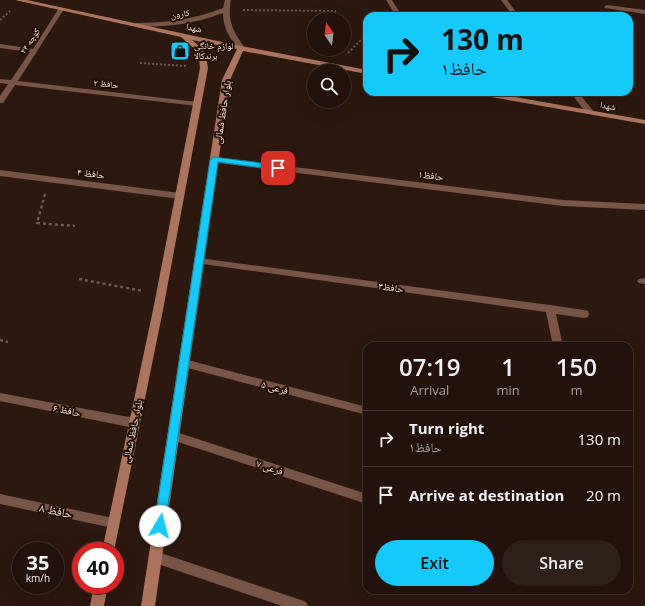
<!DOCTYPE html>
<html lang="en">
<head>
<meta charset="utf-8">
<style>
	:root { --surface:#22120b; --page:#2e2019; --text:#f1f3f6; --muted:#a29e9d; --line:#3f322c; --accent:#13cafb }
	body { margin:0; font-family:"Open Sans","Noto Naskh Arabic",sans-serif; background:var(--page); color:var(--text); height:100vh; display:flex; flex-direction:column; font-size:15px; white-space:nowrap }
	* { box-sizing:border-box; margin:0 }
	p { font-size:13px; color:var(--muted) }
	.icon { flex:none; width:22px; height:22px; fill:none; stroke:currentColor; stroke-width:2; stroke-linecap:round; stroke-linejoin:round }
	.map { position:relative; flex:1; overflow:hidden }
	.sheet { position:absolute; left:363px; top:342px; width:270px; height:252px; display:flex; flex-direction:column; background:var(--surface); border-radius:12px; box-shadow:0 4px 16px #0002,0 0 0 1px var(--line) }
	.sheet>* { flex:none }
	.guide { position:absolute; left:363px; top:12px; width:270px; height:84px; border-radius:12px; box-shadow:0 4px 16px #0002,0 0 0 1px var(--line); background:#13cafb; color:#111; overflow:hidden }
	.needle { width:26px; rotate:346deg }
	.tools { position:absolute; left:307px; top:12px; display:grid; gap:8px }
	.tools a { display:grid; place-items:center; width:44px; height:44px; border-radius:50%; background:var(--surface); box-shadow:0 4px 16px #0002,0 0 0 1px var(--line); font-size:20px }
	.speed { position:absolute; left:12px; top:542px; display:flex; gap:8px; font-size:20px; font-weight:700; text-align:center }
	.speed>* { display:grid; place-content:center; width:52px; height:52px; border-radius:50%; background:var(--surface); box-shadow:0 4px 16px #0002,0 0 0 1px var(--line); line-height:1 }
	.speed small { font-size:10px; font-weight:400 }
	.speed .limit { border:6px solid #d22; background:#fff; color:#111 }
	.pin { position:absolute; display:grid; place-items:center; width:34px; height:34px; color:#fff; margin:-17px; border-radius:8px; box-shadow:0 2px 6px #0006 }
	.me { position:absolute; width:44px; margin:-22px; rotate:8deg; stroke-linejoin:round; filter:drop-shadow(0 0 3px #0008) }
	.turn { display:flex; align-items:center; gap:14px; height:84px; padding:0 12px; font-size:18px }
	.turn .icon { width:52px; height:52px; stroke-width:2.5 }
	.turn b { display:block; font-size:28px; line-height:34px }
	.eta { display:flex; justify-content:space-evenly; align-items:center; height:68px; text-align:center }
	.eta b { font-size:24px; font-weight:600; line-height:28px }
	.button { display:flex; gap:8px; margin-top:auto; padding:8px 12px }
	.button a { flex:1; height:46px; border-radius:24px; background:var(--accent); color:#111; font-size:16px; font-weight:600; line-height:46px; text-align:center }
	.button a+a { background:var(--page); color:var(--text) }
	ul { padding:0; list-style:none }
	li { display:flex; align-items:center; gap:12px; height:56px; padding:0 12px; border-top:1px solid var(--line) }
	li div { flex:1 }
	li b { display:block; font-size:15px }
	li em { font-style:normal }
	.map>svg:first-child { display:block }
	.lines { fill:none; stroke-linecap:round; stroke-linejoin:round }
	.path-far1 { stroke:#6d5951; stroke-width:2; stroke-dasharray:2 2; stroke-linecap:butt }
	.path { stroke:#6d5951; stroke-width:2.5; stroke-dasharray:3 3; stroke-linecap:butt }
	.street { fill:#785546; fill-rule:evenodd }
	.secondary { fill:#ac745c; fill-rule:evenodd }
	.route { fill:#13cafb; stroke:#0c83a3 }
	.labels { text-anchor:middle; stroke-width:4; stroke-linejoin:round; paint-order:stroke }
	.far-street-label { font-size:9px; fill:#f0e0da; stroke:#230f06 }
	.far-poi-label { font-size:9px; fill:#f0e0da; stroke:#230f06; text-anchor:start }
	.street-label { font-size:10px; fill:#f0e0da; stroke:#230f06 }
	.near-street-label { font-size:12px; fill:#f0e0da; stroke:#230f06 }
</style>
</head>
<body>
<div class="map">
<svg width="645" height="606" viewBox="0 0 645 606">
	<rect width="100%" height="100%" fill="#2d180f"/>
	<g class="lines">
		<path class="path-far1" d="M243 10 336 11
			M0 20 10 11
			M348 53 367 34
			M140 63 186 66"/>
		<path class="path" d="M45 194 37 223 75 226
			M79 279 143 291
			M0 340 8 342"/>
		<path class="street" d="M225 0H231C227 20 233 32 245 48L243 49H239C229 38 223 27 223 13 195 24 166 27 136 27L133 25 136 23C167 23 195 19 223 8Z
			M386 0H392L402 16H396Z
			M501 0H507L519 16H513Z
			M607 5 645 10V14L605 8 604 7Z
			M59 8 64 9 18 81 197 102 201 104 197 106 15 85 3 103H0V96L8 84 0 83V79L11 80 30 52 0 48V44L33 49Z
			M570 92H578L594 112 593 114H587Z
			M214 157 563 200 645 204V210L563 206 211 162 210 160Z
			M0 170 180 193 184 196 180 199 0 176Z
			M199 258 550 305 584 310 588 311 589 314 588 317 584 318 556 314 563 346H553L546 312 196 263 194 261Z
			M645 278V284L639 283 637 281 639 279Z
			M184 359 367 407V415L180 366 179 363 180 360Z
			M0 393 134 418 138 420 140 423 138 426 134 428 0 401Z
			M173 431 367 494V504L169 439 167 436 169 433Z
			M0 494 113 518 117 519 119 523 117 527 113 528 0 504Z
			M155 551 301 600 306 602 308 606H282L155 563 150 561 149 557 150 553Z"/>
		<path class="secondary" d="M15 0H27L241 46 367 70V74L243 51 230 80 155 606H141L222 80 237 49 192 40 205 51 208 68 163 310 114 551H102L153 310 200 68 198 52 181 37Z
			M470 92H487L645 120V124L474 94Z
			M94 585H108L104 606H90Z"/>
	</g>
	<path class="route" d="M214 157 278 165 282 168 278 170 218 162 165 526 164 530 160 531 156 530 154 526 210 160Z"/>
	<defs>
		<symbol id="shop-square" viewBox="-11 -11 22 22"><rect x="-9" y="-9" width="18" height="18" rx="4" fill="#13cafb" stroke="#230f06"/><path d="M-5-2.5h2.3a2.7 3.5 0 0 1 5.4 0H5L5.5 6h-11ZM-1.5-2.5h3a1.5 2.3 0 0 0-3 0Z" fill="#111"/></symbol>
	</defs>
	<g fill-rule="evenodd">
		<use href="#shop-square" x="169" y="40" width="22" height="22"/>
	</g>
	<g class="labels">
		<g class="far-street-label">
			<text transform="translate(180 14) rotate(-9)" y="3">کارون</text>
			<text transform="translate(194 28) rotate(12)" y="3">شهدا</text>
			<text transform="translate(30 41) rotate(-57)" y="3">کوچه ۲۴</text>
			<text transform="translate(106 84) rotate(6)" y="3">حافظ ۲</text>
			<text transform="translate(608 106) rotate(10)" y="3">شهدا</text>
		</g>
		<g class="far-poi-label">
			<text x="194" y="49">لوازم خانگی<tspan x="194" dy="10">برندکالا</tspan></text>
		</g>
		<g class="street-label">
			<text transform="translate(222 112) rotate(-81)" y="4">بلوار حافظ شمالی</text>
			<text transform="translate(91 173) rotate(7)" y="4">حافظ ۴</text>
			<text transform="translate(431 175) rotate(7)" y="4">حافظ۱</text>
			<text transform="translate(391 287) rotate(8)" y="4">حافظ۳</text>
			<text transform="translate(275 387) rotate(15)" y="4">فرعی ۵</text>
			<text transform="translate(67 410) rotate(11)" y="4">حافظ ۶</text>
			<text transform="translate(132 431) rotate(-78)" y="4">بلوار حافظ شمالی</text>
			<text transform="translate(270 467) rotate(18)" y="4">فرعی ۷</text>
		</g>
		<g class="near-street-label">
			<text transform="translate(56 511) rotate(12)" y="4">حافظ ۸</text>
		</g>
	</g>
</svg>
<div class="tools">
<a><svg class="needle" viewBox="-14 -14 28 28"><path d="M0-13l5 13h-10z" fill="#e53935"/><path d="M0 13l5-13h-10z" fill="#a29e9d"/></svg></a>
<a><svg class="icon" aria-label="search" viewBox="0 0 24 24"><circle cx="10" cy="10" r="6"/><path d="M15 15l6 6"/></svg></a>
</div>
<div class="speed"><div>35<small>km/h</small></div><div class="limit">40</div></div>
<div class="pin" style="left:278px;top:168px;background:#d93025"><svg class="icon" aria-label="arrive" viewBox="0 0 24 24"><path d="M6 21V4h12l-3 4 3 4H6"/></svg></div>
<svg class="me" style="left:160px;top:526px" viewBox="-20 -20 40 40"><circle r="19" fill="#fff"/><path d="M0-13L10 11 0 6-10 11z" fill="#13cafb"/></svg>
<div class="guide">
<div class="turn"><svg class="icon" aria-label="right" viewBox="0 0 24 24"><path d="M7 20v-9h11M14 6l5 5-5 5"/></svg><div><b>130 m</b>حافظ۱</div></div>
</div>
<section class="sheet">
<div class="eta">
<div><b>07:19</b><p>Arrival</p></div>
<div><b>1</b><p>min</p></div>
<div><b>150</b><p>m</p></div>
</div>
<ul>
<li><svg class="icon" aria-label="right" viewBox="0 0 24 24"><path d="M7 20v-9h11M14 6l5 5-5 5"/></svg><div><b>Turn right</b><p>حافظ۱</p></div><em>130 m</em></li>
<li><svg class="icon" aria-label="arrive" viewBox="0 0 24 24"><path d="M6 21V4h12l-3 4 3 4H6"/></svg><div><b>Arrive at destination</b></div><em>20 m</em></li>
</ul>
<div class="button"><a>Exit</a><a>Share</a></div>
</section>
</div>
</body>
</html>
